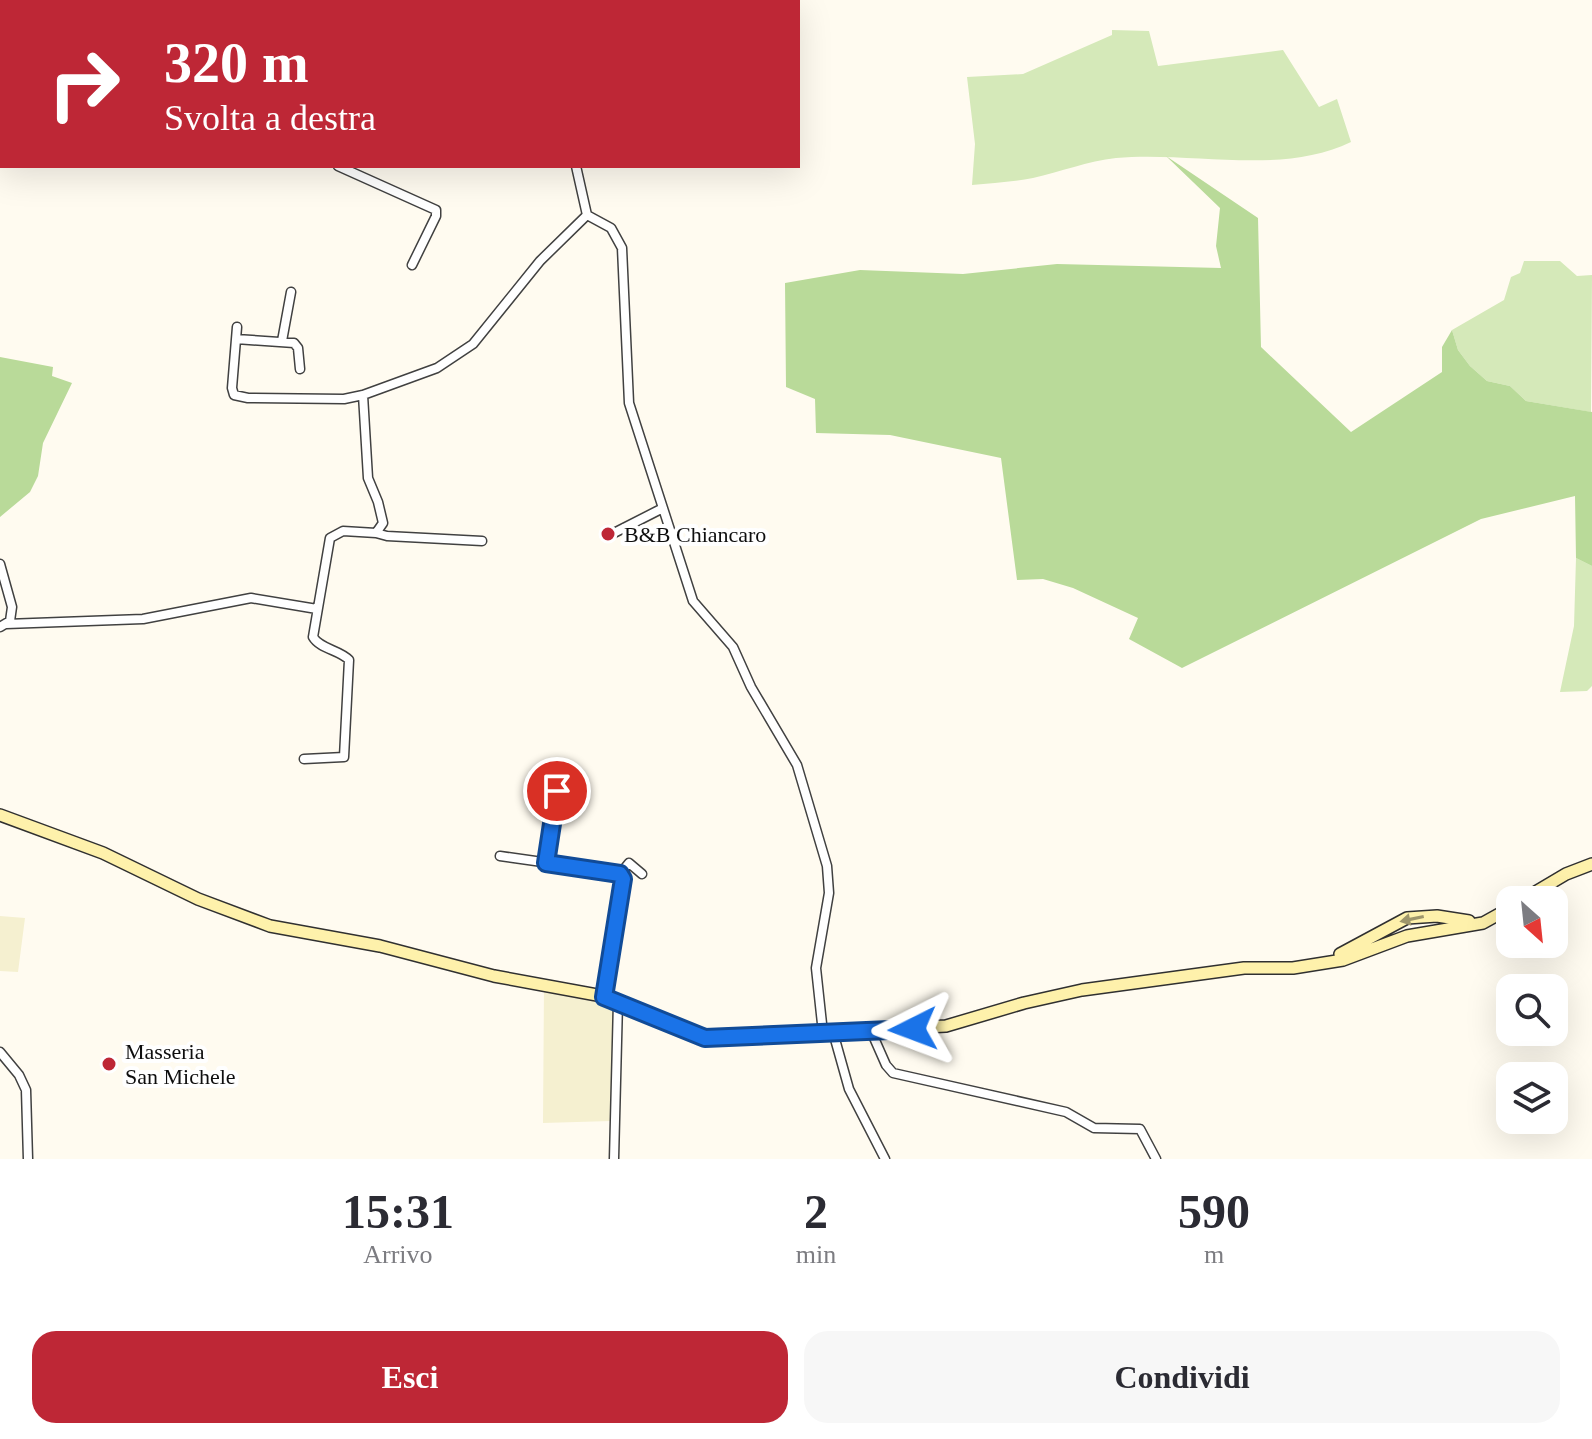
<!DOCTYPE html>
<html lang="it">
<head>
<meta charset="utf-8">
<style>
	:root { --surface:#fff; --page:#f7f7f7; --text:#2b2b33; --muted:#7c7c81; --accent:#be2736 }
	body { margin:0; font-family:Georgia,serif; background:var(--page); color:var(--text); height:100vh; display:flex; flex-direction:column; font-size:30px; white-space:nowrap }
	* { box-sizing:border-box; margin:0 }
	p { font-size:26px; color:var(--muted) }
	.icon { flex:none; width:44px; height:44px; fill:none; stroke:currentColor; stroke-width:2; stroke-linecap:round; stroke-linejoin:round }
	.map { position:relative; height:1159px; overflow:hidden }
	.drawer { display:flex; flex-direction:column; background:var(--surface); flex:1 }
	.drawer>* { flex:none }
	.top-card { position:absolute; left:0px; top:0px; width:800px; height:168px; box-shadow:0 8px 32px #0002; background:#be2736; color:#fff; overflow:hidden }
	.needle { width:52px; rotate:153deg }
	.buttons { position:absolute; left:1496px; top:886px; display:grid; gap:16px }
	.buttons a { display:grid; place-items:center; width:72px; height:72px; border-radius:16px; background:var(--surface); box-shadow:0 8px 32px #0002; font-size:40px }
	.pin { position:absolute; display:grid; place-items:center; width:68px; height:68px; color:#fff; margin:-34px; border:4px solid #fff; border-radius:50%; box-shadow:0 2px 8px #0007 }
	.me { position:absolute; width:88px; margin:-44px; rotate:267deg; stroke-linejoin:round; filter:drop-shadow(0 0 6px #0008) }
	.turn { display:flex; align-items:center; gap:28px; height:168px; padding:0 32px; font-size:36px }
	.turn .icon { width:104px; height:104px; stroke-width:2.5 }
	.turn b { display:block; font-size:56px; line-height:68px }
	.eta { display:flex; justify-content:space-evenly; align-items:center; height:136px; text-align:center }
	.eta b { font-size:48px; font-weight:700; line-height:56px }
	.primary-button { display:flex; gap:16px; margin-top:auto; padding:16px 32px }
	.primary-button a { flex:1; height:92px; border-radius:24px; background:var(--accent); color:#fff; font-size:32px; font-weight:700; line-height:92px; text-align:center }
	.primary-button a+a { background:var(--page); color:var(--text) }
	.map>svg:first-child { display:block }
	.farmland { fill:#f5f0d0 }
	.green { fill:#d5e9b9 }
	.forest { fill:#b9da99 }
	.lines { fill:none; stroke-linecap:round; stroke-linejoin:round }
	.street-casing { stroke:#414141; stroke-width:11 }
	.secondary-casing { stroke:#303030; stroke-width:14 }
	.street { stroke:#fff; stroke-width:8 }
	.secondary { stroke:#fef1ab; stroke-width:11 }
	.oneway { fill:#9e966c }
	.route-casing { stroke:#114b97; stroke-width:20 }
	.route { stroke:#1a73e8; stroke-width:14 }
	.poi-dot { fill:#be2736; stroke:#fff; stroke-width:3 }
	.labels { text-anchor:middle; stroke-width:8; stroke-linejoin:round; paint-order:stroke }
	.poi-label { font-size:22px; fill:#0e0e0e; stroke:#fff; text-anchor:start }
</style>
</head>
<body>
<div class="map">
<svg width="1592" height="1159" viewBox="0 0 1592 1159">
	<rect width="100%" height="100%" fill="#fffbf0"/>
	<path class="farmland" d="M0 916 25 918 18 972 0 971Z
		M544 985 607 1003 612 1011 616 1021 611 1121 543 1123Z"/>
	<path class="green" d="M1112 30 1149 31 1158 66 1283 50 1319 107 1337 99 1351 142C1281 176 1192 151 1116 158 1088 161 1060 172 1033 178 1013 182 992 183 972 185L975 144 967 77 1023 74 1112 35Z
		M1524 261H1560L1577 276 1592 275 1591 412 1526 401 1510 386 1487 381 1470 366 1458 350 1452 330 1504 300 1511 277 1520 273Z
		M1576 558 1592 566V686L1587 691 1560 692 1574 626Z"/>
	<path class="forest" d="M1166 156 1258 218 1261 347 1351 432 1442 372V347L1452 330 1458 350 1470 366 1487 381 1510 386 1526 401 1592 412V566L1576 558 1575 496 1481 519 1182 668 1129 639 1138 618 1073 588 1043 579 1017 580 1001 458 890 435 816 433 815 399 786 387 785 283 860 270 963 274 1057 264 1221 268 1216 246 1220 208Z
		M0 357 53 367 52 376 72 383 43 443 38 476 30 492 0 517Z"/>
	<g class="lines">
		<defs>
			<path id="street" d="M28 0 29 2
				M603 2 604 0
				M0 72H2
				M338 166 436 210V216L412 265
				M576 166 587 215 611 228 622 248 629 403 693 601 733 647 751 687 797 765 827 866 829 893 816 968 823 1033
				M237 327 232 388 234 395 248 398 344 399 363 395 437 368 473 344 540 261 587 215
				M236 339 294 343 298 348 300 369
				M282 341 291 292
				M376 533 387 536 482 541
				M612 534 663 508
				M0 564 12 607 10 621 0 627
				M6 624 143 619 251 598 317 609
				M304 759 344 757 349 660C340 650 320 649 313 637L330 538 343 531 376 533 383 523 378 502 368 478 363 395
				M500 856 613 872 622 876 604 997
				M546 863 557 791
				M620 874 629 863 642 874
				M871 1031 886 1065 893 1073 1066 1112 1094 1128 1140 1129 1156 1159
				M833 1032 849 1089 885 1159
				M0 1052 19 1075 26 1090 28 1159
				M614 1159 618 1002"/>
			<path id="secondary" d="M0 815 103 853 198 899 270 926 380 946 494 976 597 995 705 1038 946 1026 1024 1003 1082 990 1244 968H1293L1343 960 1407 936 1483 923 1510 908
				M1522 900 1566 874 1592 864
				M1340 954 1407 918 1437 916 1469 921"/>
		</defs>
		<use href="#street" class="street-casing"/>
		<use href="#secondary" class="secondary-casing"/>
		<use href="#street" class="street"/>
		<use href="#secondary" class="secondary"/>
	</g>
	<defs><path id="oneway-solid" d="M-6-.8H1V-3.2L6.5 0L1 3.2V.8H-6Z" transform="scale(2)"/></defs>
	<use class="oneway" href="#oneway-solid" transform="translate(1412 919) rotate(168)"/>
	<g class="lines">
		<defs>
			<path id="route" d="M557 791 546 863 620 874 623 879 604 997 705 1038 913 1029"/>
		</defs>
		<use href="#route" class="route-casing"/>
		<use href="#route" class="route"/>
	</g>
	<g class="poi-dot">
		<circle cx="608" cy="534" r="8"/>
		<circle cx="109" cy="1064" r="8"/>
	</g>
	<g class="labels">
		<g class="poi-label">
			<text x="624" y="542">B&amp;B Chiancaro</text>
			<text x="125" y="1059">Masseria<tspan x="125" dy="25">San Michele</tspan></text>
		</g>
	</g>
</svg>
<div class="buttons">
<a><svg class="needle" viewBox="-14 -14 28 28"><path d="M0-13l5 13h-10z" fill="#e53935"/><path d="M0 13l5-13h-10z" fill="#7c7c81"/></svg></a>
<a><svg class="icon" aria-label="search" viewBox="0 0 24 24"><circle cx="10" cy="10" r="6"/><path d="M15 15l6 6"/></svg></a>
<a><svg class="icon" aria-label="layers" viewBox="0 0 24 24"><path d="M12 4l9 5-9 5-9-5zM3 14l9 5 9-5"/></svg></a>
</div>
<div class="pin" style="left:557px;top:791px;background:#d93025"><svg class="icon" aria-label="arrive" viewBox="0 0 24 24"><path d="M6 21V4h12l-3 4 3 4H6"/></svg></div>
<svg class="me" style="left:913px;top:1029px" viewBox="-20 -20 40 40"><path d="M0-17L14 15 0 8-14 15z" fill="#1a73e8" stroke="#fff" stroke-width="4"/></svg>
<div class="top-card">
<div class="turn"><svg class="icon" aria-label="right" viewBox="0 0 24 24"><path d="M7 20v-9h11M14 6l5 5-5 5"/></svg><div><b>320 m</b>Svolta a destra</div></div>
</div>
</div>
<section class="drawer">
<div class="eta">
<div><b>15:31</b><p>Arrivo</p></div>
<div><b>2</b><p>min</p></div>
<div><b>590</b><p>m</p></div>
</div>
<div class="primary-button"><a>Esci</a><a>Condividi</a></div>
</section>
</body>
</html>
